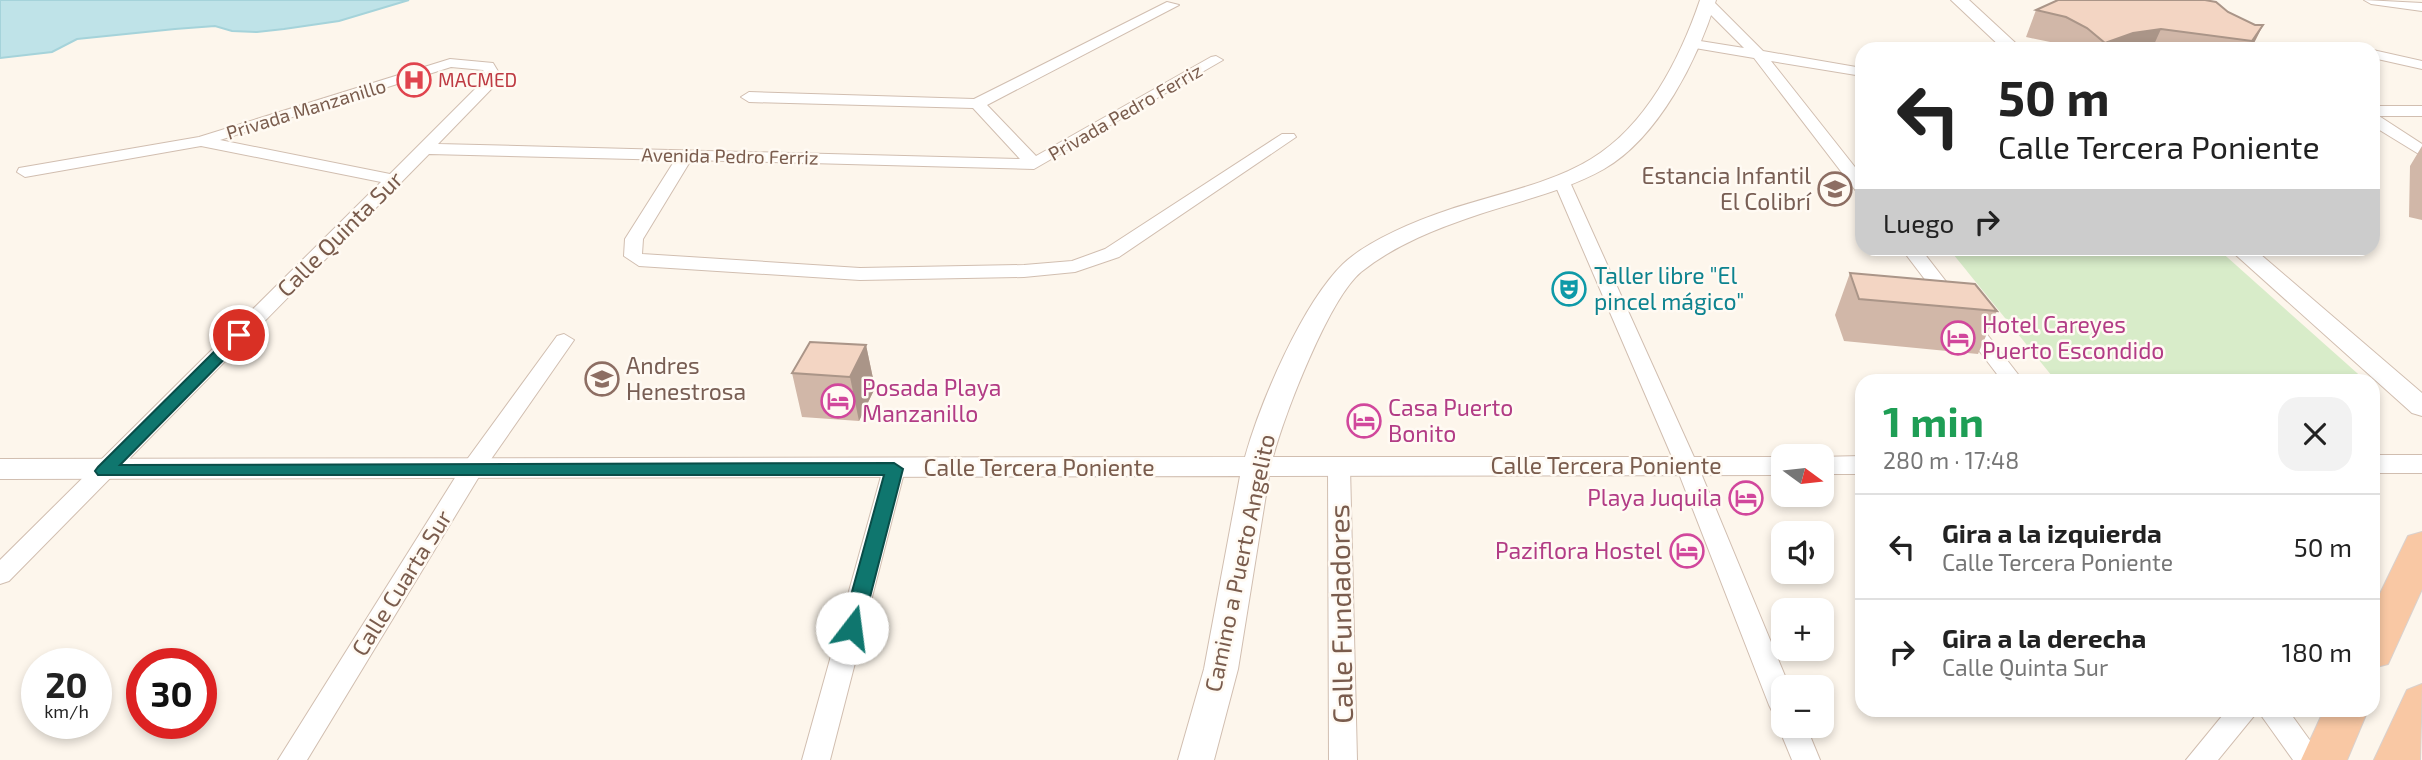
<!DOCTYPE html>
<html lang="es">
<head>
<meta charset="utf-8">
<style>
	:root { --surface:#fff; --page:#f2f2f2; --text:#222; --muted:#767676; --line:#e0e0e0 }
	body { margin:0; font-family:"Exo 2",sans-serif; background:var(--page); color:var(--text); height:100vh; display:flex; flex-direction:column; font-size:26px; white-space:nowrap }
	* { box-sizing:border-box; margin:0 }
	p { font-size:23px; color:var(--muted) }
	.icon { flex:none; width:38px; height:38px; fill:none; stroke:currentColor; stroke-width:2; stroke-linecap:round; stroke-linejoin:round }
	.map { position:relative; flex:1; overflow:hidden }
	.panel { position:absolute; left:1855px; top:374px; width:525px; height:343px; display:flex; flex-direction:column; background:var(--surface); border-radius:21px; box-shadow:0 4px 10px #0003 }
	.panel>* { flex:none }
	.guide { position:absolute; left:1855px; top:42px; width:525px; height:214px; border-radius:21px; box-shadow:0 4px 10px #0003; background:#fff; color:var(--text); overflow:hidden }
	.needle { width:46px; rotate:105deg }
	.fabs { position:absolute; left:1771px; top:444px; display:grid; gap:14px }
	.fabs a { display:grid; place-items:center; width:63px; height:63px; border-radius:14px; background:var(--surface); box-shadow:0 4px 10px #0003; font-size:35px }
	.speed { position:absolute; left:21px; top:648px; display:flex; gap:14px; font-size:35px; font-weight:700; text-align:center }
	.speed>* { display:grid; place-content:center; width:91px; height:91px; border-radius:50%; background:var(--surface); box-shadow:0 4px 10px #0003; line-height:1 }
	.speed small { font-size:18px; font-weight:400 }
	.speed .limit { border:10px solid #d22; background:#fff; color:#111 }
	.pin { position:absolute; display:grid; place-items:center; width:60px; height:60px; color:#fff; margin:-30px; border:4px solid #fff; border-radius:50%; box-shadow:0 2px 7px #0007 }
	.me { position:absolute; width:77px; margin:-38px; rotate:15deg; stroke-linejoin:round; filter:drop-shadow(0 0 5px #0008) }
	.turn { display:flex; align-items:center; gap:24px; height:147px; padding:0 28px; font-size:32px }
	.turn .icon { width:91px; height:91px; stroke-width:2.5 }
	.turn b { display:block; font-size:49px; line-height:60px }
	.then { display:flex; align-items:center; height:66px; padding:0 28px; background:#0003; gap:14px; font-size:26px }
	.round { display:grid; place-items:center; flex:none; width:74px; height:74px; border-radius:21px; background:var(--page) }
	.headline { display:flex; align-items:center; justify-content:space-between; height:119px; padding:0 28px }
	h1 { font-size:42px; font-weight:700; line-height:52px; color:#1e9e55 }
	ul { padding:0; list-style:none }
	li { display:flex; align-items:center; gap:21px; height:105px; padding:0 28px; border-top:2px solid var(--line) }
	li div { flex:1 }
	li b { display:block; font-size:26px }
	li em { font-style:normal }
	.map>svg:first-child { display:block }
	.green { fill:#d8ecc9 }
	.water { fill:#bfe3e8; stroke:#a5d3da; stroke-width:2 }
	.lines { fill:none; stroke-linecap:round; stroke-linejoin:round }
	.minor-casing { stroke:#d1beb0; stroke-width:2 }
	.tertiary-casing { stroke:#d1beb0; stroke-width:2 }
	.trunk-casing { stroke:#dad1cd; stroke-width:2 }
	.minor { fill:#fff; fill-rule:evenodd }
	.tertiary { fill:#fff; fill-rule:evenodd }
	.trunk { fill:#f9c8a4; fill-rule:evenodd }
	.wall { fill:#d1b7a8 }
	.shaded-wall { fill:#aa9588 }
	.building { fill:#f3d5c3; stroke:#aa9588; stroke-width:2 }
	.route { fill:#0f766e; stroke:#0a4d48; stroke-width:2 }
	.labels { text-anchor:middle; stroke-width:5; stroke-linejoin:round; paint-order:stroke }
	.far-health-label { font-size:19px; fill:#be3a42; stroke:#fffaf3; text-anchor:start }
	.far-street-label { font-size:19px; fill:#7a5c4d; stroke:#fffaf3 }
	.education-label { font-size:23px; fill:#785e54; stroke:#fffaf3; text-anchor:end }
	.street-label { font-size:23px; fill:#7a5c4d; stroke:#fffaf3 }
	.culture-label { font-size:23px; fill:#0d838f; stroke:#fffaf3; text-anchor:start }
	.hotel-label { font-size:23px; fill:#b23c85; stroke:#fffaf3; text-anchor:start }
	.near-street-label { font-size:28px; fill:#7a5c4d; stroke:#fffaf3 }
</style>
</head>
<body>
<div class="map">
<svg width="2422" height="760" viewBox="0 0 2422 760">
	<rect width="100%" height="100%" fill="#fdf6ec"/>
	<path class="green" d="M1949 249H2218L2366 381H2056Z"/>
	<path class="water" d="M0 0H409L339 21 284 29 257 32 232 31 215 26 175 29 77 39 52 52 0 58Z"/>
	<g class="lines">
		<defs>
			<path id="minor" d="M1702 0H1712L1763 51 1862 68V76L1771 61 1862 176V192L1856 191 1754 58 1689 47V41L1694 40 1744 48 1702 6Z
				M2364 0 2422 3V11L2371 4Z
				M1167 2 1179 5 987 105 1036 156 1211 57 1216 56 1223 60 1034 169 691 160 643 239 642 254 860 268 1024 265 1072 261 1105 249 1282 134H1294L1296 137 1119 257 1075 272 1024 277 860 280 639 266 624 256 625 239 675 160 429 154 9 581 0 584V560L381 182 201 146 25 177 17 172 19 168 199 137 450 59 493 63 502 78 438 144 1020 159 973 108 749 102 741 97 749 92 974 99ZM451 67 483 70 487 77 390 174 220 140Z
				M2373 50 2422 61V69L2373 58Z
				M2373 106H2422V116H2379L2422 144V156L2373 126Z
				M1561 175 1569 180 1698 466 1790 688H1783V716L1773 713 1769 705 1676 466 1553 180Z
				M1901 248H1920L2024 382H2003Z
				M564 334 574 340 480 475 307 760H278L463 465 557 336Z
				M1339 459 1347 462 1350 467 1357 760H1329L1328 467 1331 462Z
				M894 461 902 464 905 469 830 760H802L883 469 886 464Z
				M2227 710H2288L2324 760H2293L2258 711 2218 760H2186Z
				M1783 717V726H1806L1820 760H1792L1778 726Z"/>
			<path id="tertiary" d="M1700 0H1716C1698 59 1659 137 1604 169 1567 190 1520 201 1480 214 1438 228 1396 244 1361 272 1328 300 1285 414 1273 457H1783V475L1269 476 1238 669 1214 760H1178L1204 669 1240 476 0 479V459L1245 457C1260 403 1302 304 1343 264 1368 240 1418 220 1451 209 1496 194 1550 184 1591 159 1646 126 1680 59 1700 0Z
				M1951 0H1969L2022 49H2003Z
				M2228 248H2253L2422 393V416L2412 413Z
				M2373 455H2422V473H2373Z
				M1862 456V474H1822V457H1818Z"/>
			<path id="trunk" d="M2422 532V589L2388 664 2373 668V608L2408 536Z
				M2422 684 2420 760H2374L2407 690Z
				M2324 710H2368L2347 760H2301Z"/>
		</defs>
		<use href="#minor" class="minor-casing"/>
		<use href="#tertiary" class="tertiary-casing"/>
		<use href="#trunk" class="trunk-casing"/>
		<use href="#minor" class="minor"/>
		<use href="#tertiary" class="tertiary"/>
		<use href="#trunk" class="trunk"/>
	</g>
	<path class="wall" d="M2036 10 2228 12 2255 25H2263L2251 49H2066L2055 43 2026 37Z
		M2422 146V220L2409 217 2410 166Z
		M1850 273 1997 311 1978 354 1844 341 1835 315Z
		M866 345 875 388 859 421 802 417 792 373Z"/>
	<path class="shaded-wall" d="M2263 25 2251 49H2248L2252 41Z
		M2161 29 2152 49H2103L2105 43 2133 33Z
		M866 345 875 388 859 421 850 377Z"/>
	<path class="building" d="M2058 0H2205L2216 2 2228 12 2255 25H2263L2252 41 2161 29 2133 33 2105 43 2087 28 2066 17 2036 10Z
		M1850 273 1975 284 1997 311 1859 299Z
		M810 342 866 345 850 377 792 373Z"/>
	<path class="route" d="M239 331 245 332V338L120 465 894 463 903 469 862 628 859 633H845L842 628 884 475H98L95 471 98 467 234 332Z"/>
	<defs>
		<symbol id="hospital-ring" viewBox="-11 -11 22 22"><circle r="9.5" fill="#fffaf3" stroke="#e0444e" stroke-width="1.5"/><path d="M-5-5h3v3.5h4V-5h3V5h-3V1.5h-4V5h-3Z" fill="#e0444e"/></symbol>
		<symbol id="school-ring" viewBox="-11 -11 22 22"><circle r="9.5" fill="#fffaf3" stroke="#8d6e63" stroke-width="1.5"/><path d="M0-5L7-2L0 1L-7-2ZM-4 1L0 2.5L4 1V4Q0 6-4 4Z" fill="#8d6e63"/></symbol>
		<symbol id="theatre-ring" viewBox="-11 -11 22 22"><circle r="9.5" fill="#fffaf3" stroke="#0f9aa8" stroke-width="1.5"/><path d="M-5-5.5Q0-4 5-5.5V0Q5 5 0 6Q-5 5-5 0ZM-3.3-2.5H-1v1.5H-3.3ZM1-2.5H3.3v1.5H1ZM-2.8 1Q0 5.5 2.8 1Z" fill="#0f9aa8"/></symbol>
		<symbol id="hotel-ring" viewBox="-11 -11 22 22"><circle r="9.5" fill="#fffaf3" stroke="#d1479c" stroke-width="1.5"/><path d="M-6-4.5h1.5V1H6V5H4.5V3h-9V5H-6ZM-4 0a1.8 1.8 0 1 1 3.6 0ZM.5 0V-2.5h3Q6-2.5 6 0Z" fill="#d1479c"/></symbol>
	</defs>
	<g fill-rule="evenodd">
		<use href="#hospital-ring" x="395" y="61" width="38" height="38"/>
		<use href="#school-ring" x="1816" y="170" width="38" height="38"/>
		<use href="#theatre-ring" x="1550" y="270" width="38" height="38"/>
		<use href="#hotel-ring" x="1939" y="319" width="38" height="38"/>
		<use href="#school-ring" x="583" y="360" width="38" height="38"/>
		<use href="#hotel-ring" x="819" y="382" width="38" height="38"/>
		<use href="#hotel-ring" x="1345" y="402" width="38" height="38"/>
		<use href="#hotel-ring" x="1727" y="479" width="38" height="38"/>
		<use href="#hotel-ring" x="1668" y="532" width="38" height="38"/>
	</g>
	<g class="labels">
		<g class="far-health-label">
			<text x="438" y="87">MACMED</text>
		</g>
		<g class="far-street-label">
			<text transform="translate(306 109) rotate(-17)" y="7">Privada Manzanillo</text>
			<text transform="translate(1125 112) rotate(-30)" y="7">Privada Pedro Ferriz</text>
			<text transform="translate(730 156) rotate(1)" y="7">Avenida Pedro Ferriz</text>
		</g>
		<g class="education-label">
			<text x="1811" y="184">Estancia Infantil<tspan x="1811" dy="26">El Colibrí</tspan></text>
			<text x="626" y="374" text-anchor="start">Andres<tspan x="626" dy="26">Henestrosa</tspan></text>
		</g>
		<g class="street-label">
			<text transform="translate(340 234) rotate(-45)" y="8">Calle Quinta Sur</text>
			<text x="1606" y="474">Calle Tercera Poniente</text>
			<text x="1039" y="476">Calle Tercera Poniente</text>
			<text transform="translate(1240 563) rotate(-78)" y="8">Camino a Puerto Angelito</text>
			<text transform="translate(402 583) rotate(-58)" y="8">Calle Cuarta Sur</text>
		</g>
		<g class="culture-label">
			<text x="1594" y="284">Taller libre "El<tspan x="1594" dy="26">pincel mágico"</tspan></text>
		</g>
		<g class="hotel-label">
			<text x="1982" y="333">Hotel Careyes<tspan x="1982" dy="26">Puerto Escondido</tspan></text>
			<text x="862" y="396">Posada Playa<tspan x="862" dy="26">Manzanillo</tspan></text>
			<text x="1388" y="416">Casa Puerto<tspan x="1388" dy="26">Bonito</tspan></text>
			<text x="1722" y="506" text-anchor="end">Playa Juquila</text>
			<text x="1662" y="559" text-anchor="end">Paziflora Hostel</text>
		</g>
		<g class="near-street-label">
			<text transform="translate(1341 614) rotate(-91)" y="10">Calle Fundadores</text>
		</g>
	</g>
</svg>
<div class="fabs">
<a><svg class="needle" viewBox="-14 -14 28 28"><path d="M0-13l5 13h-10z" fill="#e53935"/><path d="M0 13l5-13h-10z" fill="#767676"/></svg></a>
<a><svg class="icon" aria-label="sound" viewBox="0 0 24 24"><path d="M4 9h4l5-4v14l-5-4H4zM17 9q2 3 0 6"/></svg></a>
<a>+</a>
<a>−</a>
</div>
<div class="speed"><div>20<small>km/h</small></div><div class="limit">30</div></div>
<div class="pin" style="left:239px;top:335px;background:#d93025"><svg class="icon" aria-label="arrive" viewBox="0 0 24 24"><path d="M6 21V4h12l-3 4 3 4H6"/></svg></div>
<svg class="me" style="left:852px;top:628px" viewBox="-20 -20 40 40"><circle r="19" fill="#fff"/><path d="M0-13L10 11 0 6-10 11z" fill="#0f766e"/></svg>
<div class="guide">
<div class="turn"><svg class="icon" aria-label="left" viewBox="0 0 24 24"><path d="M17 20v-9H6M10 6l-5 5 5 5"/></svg><div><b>50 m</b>Calle Tercera Poniente</div></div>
<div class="then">Luego<svg class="icon" aria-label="right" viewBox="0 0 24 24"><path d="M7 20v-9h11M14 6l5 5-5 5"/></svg></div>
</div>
<section class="panel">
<div class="headline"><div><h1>1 min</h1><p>280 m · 17:48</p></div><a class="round"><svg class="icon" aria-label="close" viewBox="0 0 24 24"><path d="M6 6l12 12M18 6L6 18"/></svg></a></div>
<ul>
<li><svg class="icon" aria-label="left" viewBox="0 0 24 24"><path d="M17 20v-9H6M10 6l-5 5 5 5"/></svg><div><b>Gira a la izquierda</b><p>Calle Tercera Poniente</p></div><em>50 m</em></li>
<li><svg class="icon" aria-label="right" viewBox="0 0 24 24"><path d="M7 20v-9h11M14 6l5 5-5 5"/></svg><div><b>Gira a la derecha</b><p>Calle Quinta Sur</p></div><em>180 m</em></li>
</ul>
</section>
</div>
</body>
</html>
